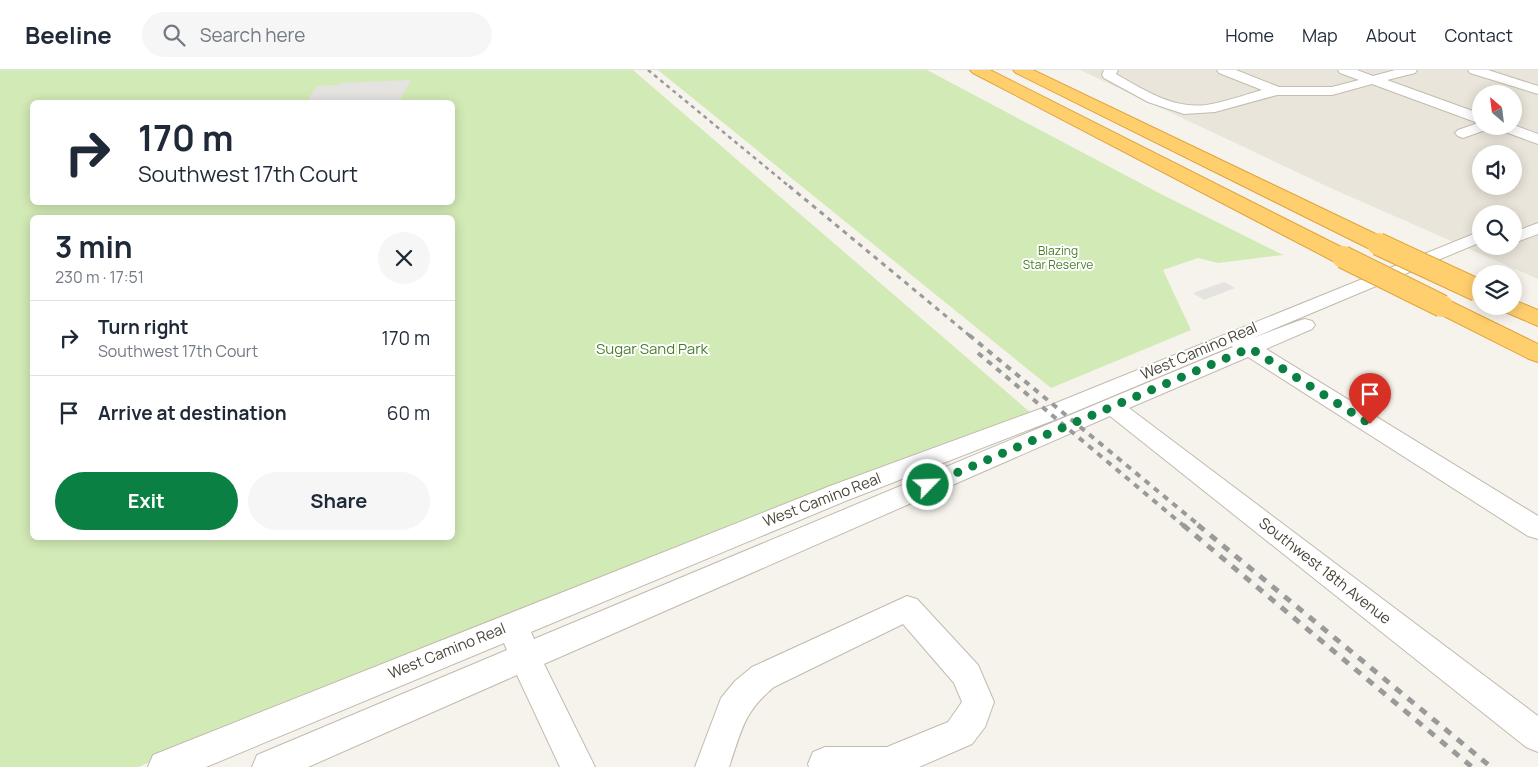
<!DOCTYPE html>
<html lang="en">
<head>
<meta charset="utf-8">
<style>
	:root { --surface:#fff; --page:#f6f6f7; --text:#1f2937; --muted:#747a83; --line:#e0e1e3; --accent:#0b8043 }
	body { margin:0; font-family:Manrope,sans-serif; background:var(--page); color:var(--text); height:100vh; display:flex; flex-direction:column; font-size:19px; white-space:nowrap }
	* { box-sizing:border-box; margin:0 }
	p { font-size:16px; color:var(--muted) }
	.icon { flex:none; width:28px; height:28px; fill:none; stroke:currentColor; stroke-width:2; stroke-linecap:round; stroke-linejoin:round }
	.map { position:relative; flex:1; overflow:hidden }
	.sheet { position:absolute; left:30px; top:145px; width:425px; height:325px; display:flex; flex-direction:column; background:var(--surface); border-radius:8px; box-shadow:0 2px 12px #0003 }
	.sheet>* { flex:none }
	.top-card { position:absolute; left:30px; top:30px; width:425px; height:105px; border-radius:8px; box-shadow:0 2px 12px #0003; background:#fff; color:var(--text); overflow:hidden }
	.needle { width:32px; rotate:332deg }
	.tools { position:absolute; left:1472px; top:15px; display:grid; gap:10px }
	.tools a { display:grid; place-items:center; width:50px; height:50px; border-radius:50%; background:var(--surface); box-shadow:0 2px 12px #0003; font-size:25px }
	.pin { position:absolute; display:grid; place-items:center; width:42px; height:42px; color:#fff; margin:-51px -21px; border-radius:50% 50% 50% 0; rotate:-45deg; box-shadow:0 0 5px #0007 }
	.pin .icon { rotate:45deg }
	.me { position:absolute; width:55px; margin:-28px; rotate:66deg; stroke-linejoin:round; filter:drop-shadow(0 0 4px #0008) }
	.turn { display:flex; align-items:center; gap:18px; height:105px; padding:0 25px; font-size:22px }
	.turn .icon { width:65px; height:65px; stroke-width:2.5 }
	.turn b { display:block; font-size:35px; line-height:42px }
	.round { display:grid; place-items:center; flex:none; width:52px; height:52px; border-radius:26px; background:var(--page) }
	.headline { display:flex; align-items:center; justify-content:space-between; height:85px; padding:0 25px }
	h1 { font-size:30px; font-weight:700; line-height:38px }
	.cta { display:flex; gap:10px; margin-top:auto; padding:10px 25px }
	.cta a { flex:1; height:58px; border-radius:30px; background:var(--accent); color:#fff; font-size:20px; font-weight:700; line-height:58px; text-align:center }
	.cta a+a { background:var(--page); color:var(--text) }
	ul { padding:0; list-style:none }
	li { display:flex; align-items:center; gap:15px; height:75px; padding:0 25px; border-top:1px solid var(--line) }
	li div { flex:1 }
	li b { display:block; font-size:19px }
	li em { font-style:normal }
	header { display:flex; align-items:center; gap:30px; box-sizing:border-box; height:70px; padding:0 25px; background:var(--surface); border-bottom:1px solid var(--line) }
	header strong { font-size:24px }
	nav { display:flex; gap:28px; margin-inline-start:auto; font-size:18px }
	.search { width:350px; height:45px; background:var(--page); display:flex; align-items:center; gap:12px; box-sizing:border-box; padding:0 18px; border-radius:28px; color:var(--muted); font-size:19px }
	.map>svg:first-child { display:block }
	.residential { fill:#eae5da; fill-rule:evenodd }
	.green { fill:#d2eab5; fill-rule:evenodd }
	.parking { fill:#e5e3e0 }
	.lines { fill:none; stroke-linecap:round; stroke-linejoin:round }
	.minor-casing { stroke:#c2bbae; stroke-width:2 }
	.highway-casing { stroke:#e0a43c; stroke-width:2 }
	.minor { fill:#fff; fill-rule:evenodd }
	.highway { fill:#ffcf6e; fill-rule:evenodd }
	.rail-far3 { stroke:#9a9a9a; stroke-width:2.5; stroke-dasharray:4 4; stroke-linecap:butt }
	.rail-far2 { stroke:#9a9a9a; stroke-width:3; stroke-dasharray:5 5; stroke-linecap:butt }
	.rail-far1 { stroke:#9a9a9a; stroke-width:4; stroke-dasharray:6 6; stroke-linecap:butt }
	.rail { stroke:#9a9a9a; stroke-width:5; stroke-dasharray:8 8; stroke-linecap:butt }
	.highway-bridge-casing { stroke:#e0a43c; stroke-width:24; stroke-linecap:butt }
	.highway-bridge { stroke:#ffcf6e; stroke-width:22 }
	.route { stroke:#0b8043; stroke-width:9; stroke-dasharray:0 16.2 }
	.labels { text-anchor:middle; stroke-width:4; stroke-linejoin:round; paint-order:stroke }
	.far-park-label { font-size:12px; fill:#4a7f2a; stroke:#fff }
	.park-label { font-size:15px; fill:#4a7f2a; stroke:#fff }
	.street-label { font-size:15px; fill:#4b4439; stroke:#fff }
</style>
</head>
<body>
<header>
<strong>Beeline</strong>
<div class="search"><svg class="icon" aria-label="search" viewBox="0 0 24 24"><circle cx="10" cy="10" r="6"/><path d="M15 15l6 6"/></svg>Search here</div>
<nav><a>Home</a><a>Map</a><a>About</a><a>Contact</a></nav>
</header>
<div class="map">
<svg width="1538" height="697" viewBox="0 0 1538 697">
	<rect width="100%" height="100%" fill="#f6f3ec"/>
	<path class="residential" d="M1080 0H1538V209L1335 120ZM1481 24H1514V56H1481ZM1481 84H1514V116H1481ZM1481 144H1514V176H1481Z"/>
	<path class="green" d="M0 0H633L1031 343 138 697H0ZM32 32H452V132H32ZM32 148H452V468H32Z
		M658 0H927L1161 124 1283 185 1218 193 1198 188 1163 200 1191 260 1051 318Z"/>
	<path class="parking" d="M411 10 399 32H306L317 16 338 15 339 13Z
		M1224 212 1235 218 1204 230 1193 223Z"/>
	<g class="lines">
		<defs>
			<path id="minor" d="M1104 0H1118L1116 4C1144 20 1173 39 1206 35 1225 32 1244 25 1262 20L1219 3 1217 0H1236L1279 17H1332L1359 10 1340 3 1338 0H1357L1373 6 1395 0H1417L1415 3 1387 10 1481 44V56H1490L1488 59 1463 68 1458 66 1455 63 1458 60 1478 53 1372 14 1332 25H1277L1215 42 1184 44 1148 32 1104 8 1102 5Z
				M1468 0H1488L1538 16V24L1470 3Z
				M1514 55 1538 64V74L1497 59 1495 56Z
				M1538 153V164L1514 173V162Z
				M1481 161V172L1250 269 1298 251 1305 249 1312 251 1315 255 1312 259 1266 279 1538 446V469L1528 466 1248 287 1129 338 1538 646V682L1526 677 1110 346 544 594 595 697H560L517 605 308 697H252L257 685 507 580 504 573 206 697H148L153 685 830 416 1051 335ZM1232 276 1233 277 534 569 531 562 848 430 1067 345Z
				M907 526 917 529 978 595 994 632 985 657 972 674 919 697H809L808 694 813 682 825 677H887L948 652 962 632 954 613 903 554 774 617C743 643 742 660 729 697H695L721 628 735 611 752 597Z"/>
			<path id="highway" d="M970 0H990L1351 182 1354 187 1351 192 1343 194 1335 192 973 3Z
				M1013 0H1033L1386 169 1389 174 1386 179 1378 180 1370 179 1016 3Z
				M1442 229 1450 231 1538 274V292L1529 289 1434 241 1430 236 1434 231Z
				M1514 230 1538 240V256L1503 241 1499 236H1514Z"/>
		</defs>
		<use href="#minor" class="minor-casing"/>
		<use href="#highway" class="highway-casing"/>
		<use href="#minor" class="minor"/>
		<use href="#highway" class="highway"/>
		<path class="rail-far3" d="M648 0 790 117"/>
		<path class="rail-far2" d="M789 116 970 266"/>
		<path class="rail-far1" d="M969 265 1200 456
			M978 283 1184 456"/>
		<path class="rail" d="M1183 455 1472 697
			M1198 455 1491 697"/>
		<defs>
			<path id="highway-bridge" d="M1378 174 1477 220
				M1343 187 1442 236"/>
		</defs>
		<use href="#highway-bridge" class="highway-bridge-casing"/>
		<use href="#highway-bridge" class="highway-bridge"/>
	</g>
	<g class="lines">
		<path class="route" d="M928 415 1250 278 1370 354"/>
	</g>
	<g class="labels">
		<g class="far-park-label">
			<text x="1058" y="185">Blazing<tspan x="1058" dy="14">Star Reserve</tspan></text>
		</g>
		<g class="park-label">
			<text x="652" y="284">Sugar Sand Park</text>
		</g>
		<g class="street-label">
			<text transform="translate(1199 281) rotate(-23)" y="5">West Camino Real</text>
			<text transform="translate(822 430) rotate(-21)" y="5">West Camino Real</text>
			<text transform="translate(1325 501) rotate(38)" y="5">Southwest 18th Avenue</text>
			<text transform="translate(447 581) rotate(-22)" y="5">West Camino Real</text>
		</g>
	</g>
</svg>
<div class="tools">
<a><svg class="needle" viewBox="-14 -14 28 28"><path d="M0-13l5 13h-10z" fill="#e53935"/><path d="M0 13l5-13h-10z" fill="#747a83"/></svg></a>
<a><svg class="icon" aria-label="sound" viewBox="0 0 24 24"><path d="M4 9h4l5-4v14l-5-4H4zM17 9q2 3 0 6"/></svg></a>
<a><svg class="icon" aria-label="search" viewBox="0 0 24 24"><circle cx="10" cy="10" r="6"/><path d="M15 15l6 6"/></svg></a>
<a><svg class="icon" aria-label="layers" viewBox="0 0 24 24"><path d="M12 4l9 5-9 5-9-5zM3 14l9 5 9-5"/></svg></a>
</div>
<div class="pin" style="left:1370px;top:354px;background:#d93025"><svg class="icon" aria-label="arrive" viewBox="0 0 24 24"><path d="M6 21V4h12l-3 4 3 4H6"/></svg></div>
<svg class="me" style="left:928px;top:415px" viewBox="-20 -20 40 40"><circle r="17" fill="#0b8043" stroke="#fff" stroke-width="3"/><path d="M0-11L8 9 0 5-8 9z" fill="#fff"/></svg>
<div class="top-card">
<div class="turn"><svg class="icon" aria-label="right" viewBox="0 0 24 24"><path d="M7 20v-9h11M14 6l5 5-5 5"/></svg><div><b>170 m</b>Southwest 17th Court</div></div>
</div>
<section class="sheet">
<div class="headline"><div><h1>3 min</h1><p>230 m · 17:51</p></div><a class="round"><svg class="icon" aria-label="close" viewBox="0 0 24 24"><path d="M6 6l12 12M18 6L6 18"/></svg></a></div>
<ul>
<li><svg class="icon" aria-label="right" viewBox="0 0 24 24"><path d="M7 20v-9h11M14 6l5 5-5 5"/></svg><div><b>Turn right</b><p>Southwest 17th Court</p></div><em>170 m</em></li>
<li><svg class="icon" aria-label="arrive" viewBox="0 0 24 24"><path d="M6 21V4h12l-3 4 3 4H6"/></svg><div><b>Arrive at destination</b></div><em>60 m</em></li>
</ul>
<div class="cta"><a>Exit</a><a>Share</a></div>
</section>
</div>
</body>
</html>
